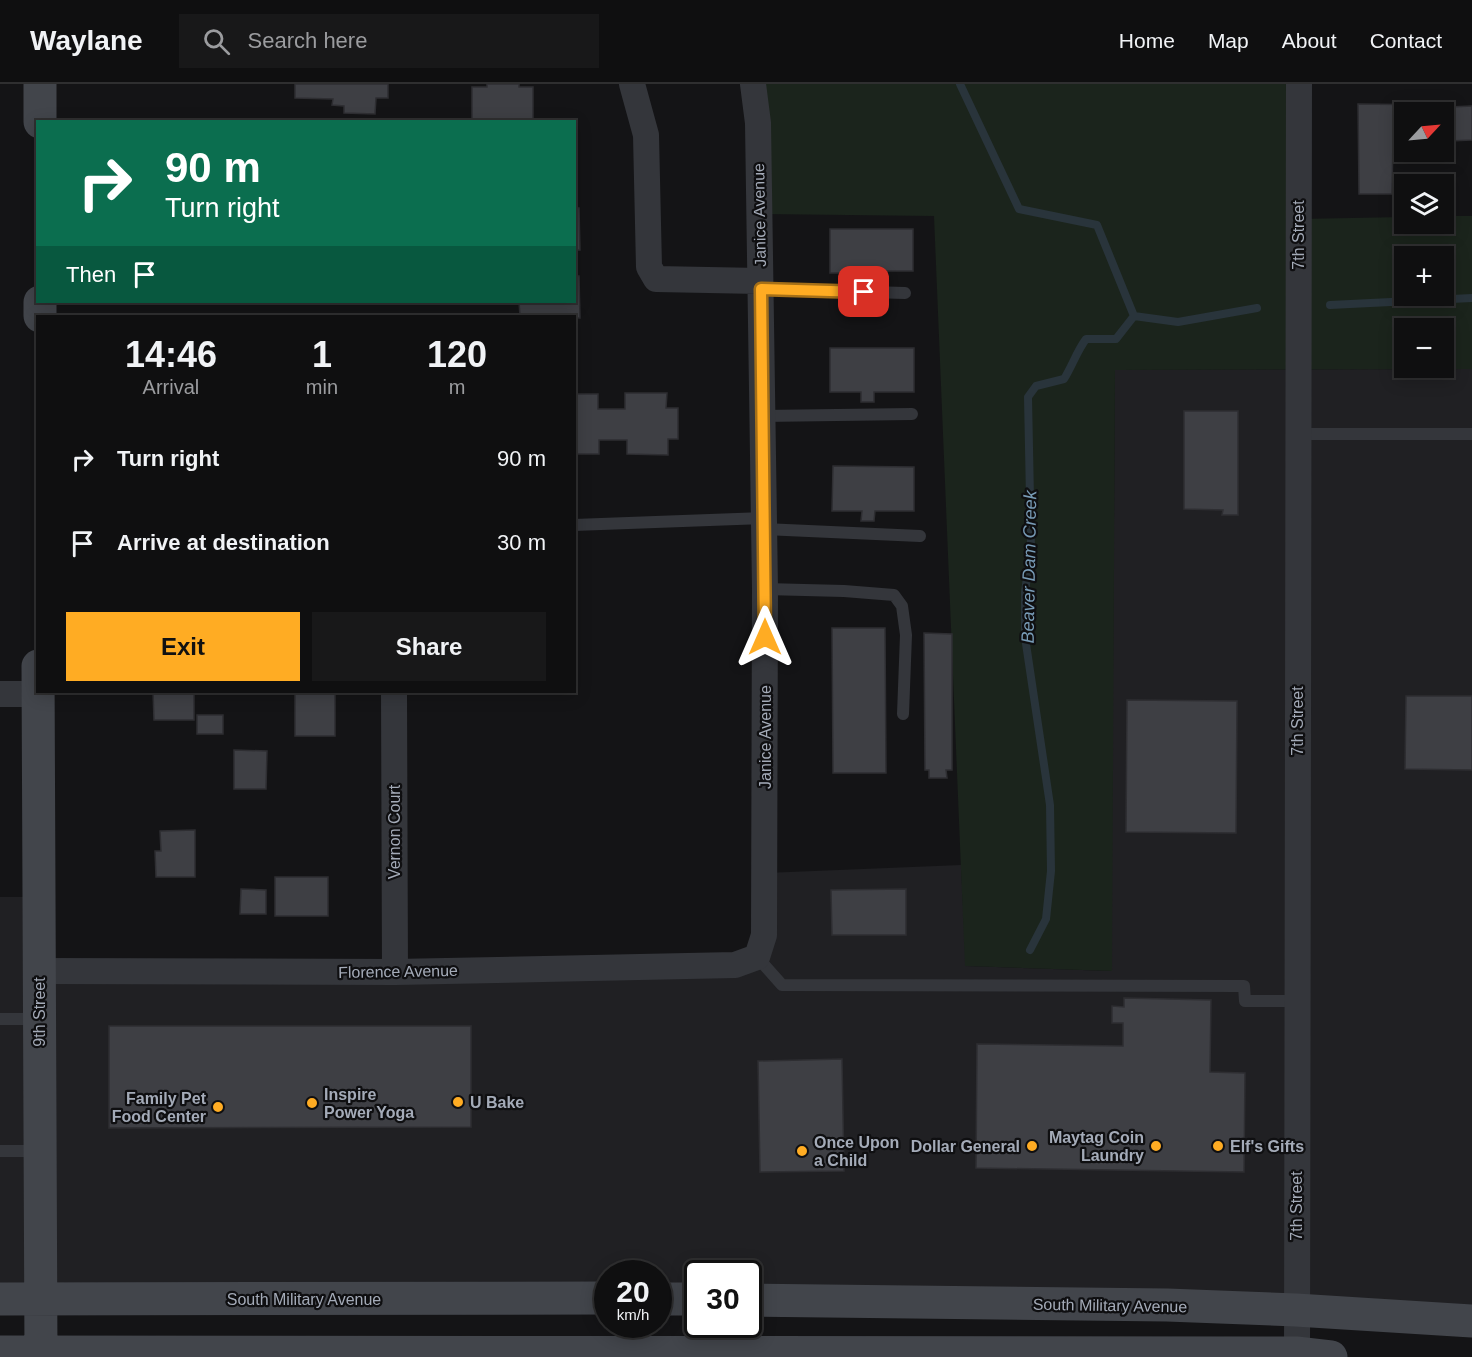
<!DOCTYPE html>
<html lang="en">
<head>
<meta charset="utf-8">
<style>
	:root { --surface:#0f0f10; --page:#181819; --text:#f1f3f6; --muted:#9b9c9f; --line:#2f2f30; --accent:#ffac23 }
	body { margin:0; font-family:Helvetica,sans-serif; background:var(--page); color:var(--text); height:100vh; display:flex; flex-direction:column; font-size:22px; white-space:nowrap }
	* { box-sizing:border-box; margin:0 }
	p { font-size:20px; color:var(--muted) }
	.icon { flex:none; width:33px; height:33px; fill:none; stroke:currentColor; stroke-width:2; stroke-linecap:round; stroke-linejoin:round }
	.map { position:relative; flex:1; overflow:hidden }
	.panel { position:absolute; left:36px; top:231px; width:540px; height:378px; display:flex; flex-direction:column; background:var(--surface); border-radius:0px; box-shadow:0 3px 15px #0003,0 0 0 2px var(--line) }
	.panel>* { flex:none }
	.top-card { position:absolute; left:36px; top:36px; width:540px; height:183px; border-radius:0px; box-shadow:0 3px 15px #0003,0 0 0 2px var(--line); background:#0b6e4f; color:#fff; overflow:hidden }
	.needle { width:39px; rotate:64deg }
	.buttons { position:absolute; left:1394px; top:18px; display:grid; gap:12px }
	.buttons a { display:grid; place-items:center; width:60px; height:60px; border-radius:0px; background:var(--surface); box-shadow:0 3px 15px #0003,0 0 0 2px var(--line); font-size:30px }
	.speed { position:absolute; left:594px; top:1176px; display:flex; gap:12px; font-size:30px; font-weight:700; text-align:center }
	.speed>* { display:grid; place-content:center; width:78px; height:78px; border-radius:50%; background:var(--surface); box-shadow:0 3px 15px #0003,0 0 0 2px var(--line); line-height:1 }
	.speed small { font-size:15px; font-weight:400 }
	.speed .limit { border:3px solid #111; border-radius:9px; background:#fff; color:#111 }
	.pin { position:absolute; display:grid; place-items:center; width:51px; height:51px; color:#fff; margin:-26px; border-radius:12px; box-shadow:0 3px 9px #0006 }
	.me { position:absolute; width:66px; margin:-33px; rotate:0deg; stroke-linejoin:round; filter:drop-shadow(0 0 4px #0008) }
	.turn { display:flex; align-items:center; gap:21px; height:126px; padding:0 30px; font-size:27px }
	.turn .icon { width:78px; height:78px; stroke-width:2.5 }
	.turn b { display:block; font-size:42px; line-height:51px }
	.then { display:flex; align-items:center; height:57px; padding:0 30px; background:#0003; gap:12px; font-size:22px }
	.eta { display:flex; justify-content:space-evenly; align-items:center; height:102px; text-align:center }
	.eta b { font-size:36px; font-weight:600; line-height:42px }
	.primary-button { display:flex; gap:12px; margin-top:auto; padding:12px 30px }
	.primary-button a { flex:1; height:69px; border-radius:0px; background:var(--accent); color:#111; font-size:24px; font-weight:600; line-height:69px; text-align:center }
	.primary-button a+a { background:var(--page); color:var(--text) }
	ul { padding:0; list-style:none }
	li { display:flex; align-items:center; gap:18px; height:84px; padding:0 30px }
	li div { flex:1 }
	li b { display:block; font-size:22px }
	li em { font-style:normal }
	header { display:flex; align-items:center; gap:36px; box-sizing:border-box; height:84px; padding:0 30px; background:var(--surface); border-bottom:2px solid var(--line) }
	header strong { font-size:28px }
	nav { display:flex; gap:33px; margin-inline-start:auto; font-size:21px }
	.search { width:420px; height:54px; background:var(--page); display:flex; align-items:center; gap:15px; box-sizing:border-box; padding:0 21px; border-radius:0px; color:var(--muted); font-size:22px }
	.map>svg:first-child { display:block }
	.built { fill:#202023 }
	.green { fill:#1b241c; fill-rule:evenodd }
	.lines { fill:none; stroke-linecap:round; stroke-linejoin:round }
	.stream { stroke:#29343b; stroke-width:8 }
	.building { fill:#3e3f44; stroke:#2e2e32; stroke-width:1.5 }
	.lane { stroke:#34363b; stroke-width:12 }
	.street { stroke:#34363b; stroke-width:26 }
	.secondary { stroke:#42454b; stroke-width:33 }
	.route-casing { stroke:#a67017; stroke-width:15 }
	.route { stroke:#ffac23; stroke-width:10 }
	.poi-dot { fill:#ffac23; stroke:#0f0f11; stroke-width:2 }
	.labels { text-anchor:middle; stroke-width:4.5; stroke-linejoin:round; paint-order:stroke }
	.street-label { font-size:16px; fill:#a4abb8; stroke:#0f0f11 }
	.poi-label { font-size:16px; font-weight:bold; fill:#a4abb8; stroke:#0f0f11; text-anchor:start }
	.water-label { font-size:18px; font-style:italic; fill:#789bb6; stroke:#0f0f11 }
</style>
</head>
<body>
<header>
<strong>Waylane</strong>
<div class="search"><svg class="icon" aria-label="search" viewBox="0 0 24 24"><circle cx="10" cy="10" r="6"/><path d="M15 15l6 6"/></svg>Search here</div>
<nav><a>Home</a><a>Map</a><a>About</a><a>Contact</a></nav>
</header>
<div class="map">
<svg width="1472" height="1273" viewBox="0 0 1472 1273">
	<rect width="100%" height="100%" fill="#141416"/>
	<path class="built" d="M1472 285V1237L749 1216 748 1190H698L697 1215H659L658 1190H608L607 1214 0 1215V813H37L39 886 757 873 765 789 961 781 966 882 1111 887 1115 286Z"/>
	<path class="green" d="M753 0H1299V135L1404 133V140H1443V132H1472V285L1115 286 1112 887 965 882 934 132 760 130ZM1404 172H1443V212H1404ZM1404 244H1443V284H1404Z"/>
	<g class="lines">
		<path class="stream" d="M960 0 1019 125 1097 141 1134 232
			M1330 221 1472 214
			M1030 866 1046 835 1051 787 1050 721 1025 553V508L1031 464 1028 313 1036 302 1064 295C1072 282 1077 267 1086 255H1116L1134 232 1178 238 1257 224"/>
	</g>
	<path class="building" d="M295 0H388V14H376L375 30 344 29V22L332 21 333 15 295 14Z
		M487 0H519V3H533V38H472V3H487Z
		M1358 20 1437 21V28H1404V55H1393L1392 110H1359Z
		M1472 22V56L1450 57 1449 23Z
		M574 124H579L580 166H574Z
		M830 145H913V187H872V198H861V189H830Z
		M574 192H579L580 234 520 232 519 218H574Z
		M830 264H914V308H874V318H861V308H830Z
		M625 309H667L666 324H678V355H668V371L627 370V356H599V370H574V310H598V325H625Z
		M1184 327H1238V431H1222L1223 426 1184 425Z
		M833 382 914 383V427H875L874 437H861L862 427H832Z
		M832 544H885L886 689H833Z
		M924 549 952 550V686H946L947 694H929V686H925Z
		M153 608H194V636H154Z
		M295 608H335V652H295Z
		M1406 612H1472V686L1405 685Z
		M1127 616 1237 617 1236 749 1126 748Z
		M197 631H223V650H197Z
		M234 666 267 667 266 705H234Z
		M195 746V793H156L155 767H161L160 747Z
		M275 793H328V832H275Z
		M241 805 266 806V830H240Z
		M906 805V851H832L831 806Z
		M1124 914 1211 916 1210 988 1245 989 1244 1088 976 1084 977 960 1123 962V939H1112V922L1124 923Z
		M109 942H471V1043L109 1044Z
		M842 975 844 1087 760 1088 758 977Z"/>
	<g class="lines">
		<path class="lane" d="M761 205 905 209
			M762 332 912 330
			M1298 350H1472
			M574 441 764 434
			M764 445 920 452
			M765 505 844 507 894 511 902 522 906 551 903 630
			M757 873 782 901 1244 902 1245 917H1297
			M0 935H38
			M0 1067H38"/>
		<path class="street" d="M632 0 646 51 649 183 656 195 760 197
			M394 608 395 888
			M0 610H37
			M39 887 395 888 735 881 757 873 764 851 765 505 758 39 753 0
			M1297 1273 1299 0"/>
		<path class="secondary" d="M40 0V38
			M40 218V232
			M38 582 41 1273
			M0 1215 608 1214
			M658 1215H698
			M748 1216 1167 1221 1296 1226 1472 1237
			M0 1268 1296 1269 1331 1273"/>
	</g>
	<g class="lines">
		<defs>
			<path id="route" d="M765 553 761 205 864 208"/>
		</defs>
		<use href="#route" class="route-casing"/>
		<use href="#route" class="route"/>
	</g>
	<g class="poi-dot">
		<circle cx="458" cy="1018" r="6"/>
		<circle cx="312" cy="1019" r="6"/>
		<circle cx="218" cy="1023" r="6"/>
		<circle cx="1032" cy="1062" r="6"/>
		<circle cx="1156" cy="1062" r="6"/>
		<circle cx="1218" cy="1062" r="6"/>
		<circle cx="802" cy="1067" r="6"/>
	</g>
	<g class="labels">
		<g class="street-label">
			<text transform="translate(759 131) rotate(-91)" y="6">Janice Avenue</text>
			<text transform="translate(1298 151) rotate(-90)" y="6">7th Street</text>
			<text transform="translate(1297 637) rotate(-90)" y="6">7th Street</text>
			<text transform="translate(765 653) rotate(-90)" y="6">Janice Avenue</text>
			<text transform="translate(394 748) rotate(-90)" y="6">Vernon Court</text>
			<text transform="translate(398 887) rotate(-1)" y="6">Florence Avenue</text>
			<text transform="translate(39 928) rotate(-90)" y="6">9th Street</text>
			<text transform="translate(1296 1122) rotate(-90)" y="6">7th Street</text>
			<text x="304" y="1221">South Military Avenue</text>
			<text transform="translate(1110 1221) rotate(1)" y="6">South Military Avenue</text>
		</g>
		<g class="poi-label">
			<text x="324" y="1016">Inspire<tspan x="324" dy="18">Power Yoga</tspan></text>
			<text x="206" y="1020" text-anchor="end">Family Pet<tspan x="206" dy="18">Food Center</tspan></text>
			<text x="470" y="1024">U Bake</text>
			<text x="1144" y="1059" text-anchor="end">Maytag Coin<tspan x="1144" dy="18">Laundry</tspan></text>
			<text x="814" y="1064">Once Upon<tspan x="814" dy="18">a Child</tspan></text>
			<text x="1020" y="1068" text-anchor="end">Dollar General</text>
			<text x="1230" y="1068">Elf's Gifts</text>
		</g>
		<g class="water-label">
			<text transform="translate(1029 483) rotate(-89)" y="6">Beaver Dam Creek</text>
		</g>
	</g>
</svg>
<div class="buttons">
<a><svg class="needle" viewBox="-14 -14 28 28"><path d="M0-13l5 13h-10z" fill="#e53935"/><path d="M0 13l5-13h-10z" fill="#9b9c9f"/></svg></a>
<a><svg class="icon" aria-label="layers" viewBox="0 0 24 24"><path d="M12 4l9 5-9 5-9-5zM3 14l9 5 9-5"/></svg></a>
<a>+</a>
<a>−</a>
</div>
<div class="speed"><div>20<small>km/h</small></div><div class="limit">30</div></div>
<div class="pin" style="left:864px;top:208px;background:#d93025"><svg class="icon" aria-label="arrive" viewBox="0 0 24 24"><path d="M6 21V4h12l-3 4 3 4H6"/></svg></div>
<svg class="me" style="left:765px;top:553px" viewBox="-20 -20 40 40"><path d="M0-17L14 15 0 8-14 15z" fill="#ffac23" stroke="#fff" stroke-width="4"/></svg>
<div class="top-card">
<div class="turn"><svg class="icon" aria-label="right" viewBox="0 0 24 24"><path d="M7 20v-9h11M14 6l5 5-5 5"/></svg><div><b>90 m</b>Turn right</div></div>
<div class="then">Then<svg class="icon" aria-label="arrive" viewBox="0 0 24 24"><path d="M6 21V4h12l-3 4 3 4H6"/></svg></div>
</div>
<section class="panel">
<div class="eta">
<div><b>14:46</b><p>Arrival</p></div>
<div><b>1</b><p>min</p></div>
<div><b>120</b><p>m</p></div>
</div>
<ul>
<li><svg class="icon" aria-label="right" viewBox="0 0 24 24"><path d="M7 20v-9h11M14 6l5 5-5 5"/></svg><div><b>Turn right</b></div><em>90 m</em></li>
<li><svg class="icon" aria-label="arrive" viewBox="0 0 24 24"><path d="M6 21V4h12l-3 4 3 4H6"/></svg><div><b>Arrive at destination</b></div><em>30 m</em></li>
</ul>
<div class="primary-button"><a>Exit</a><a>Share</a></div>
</section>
</div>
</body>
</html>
